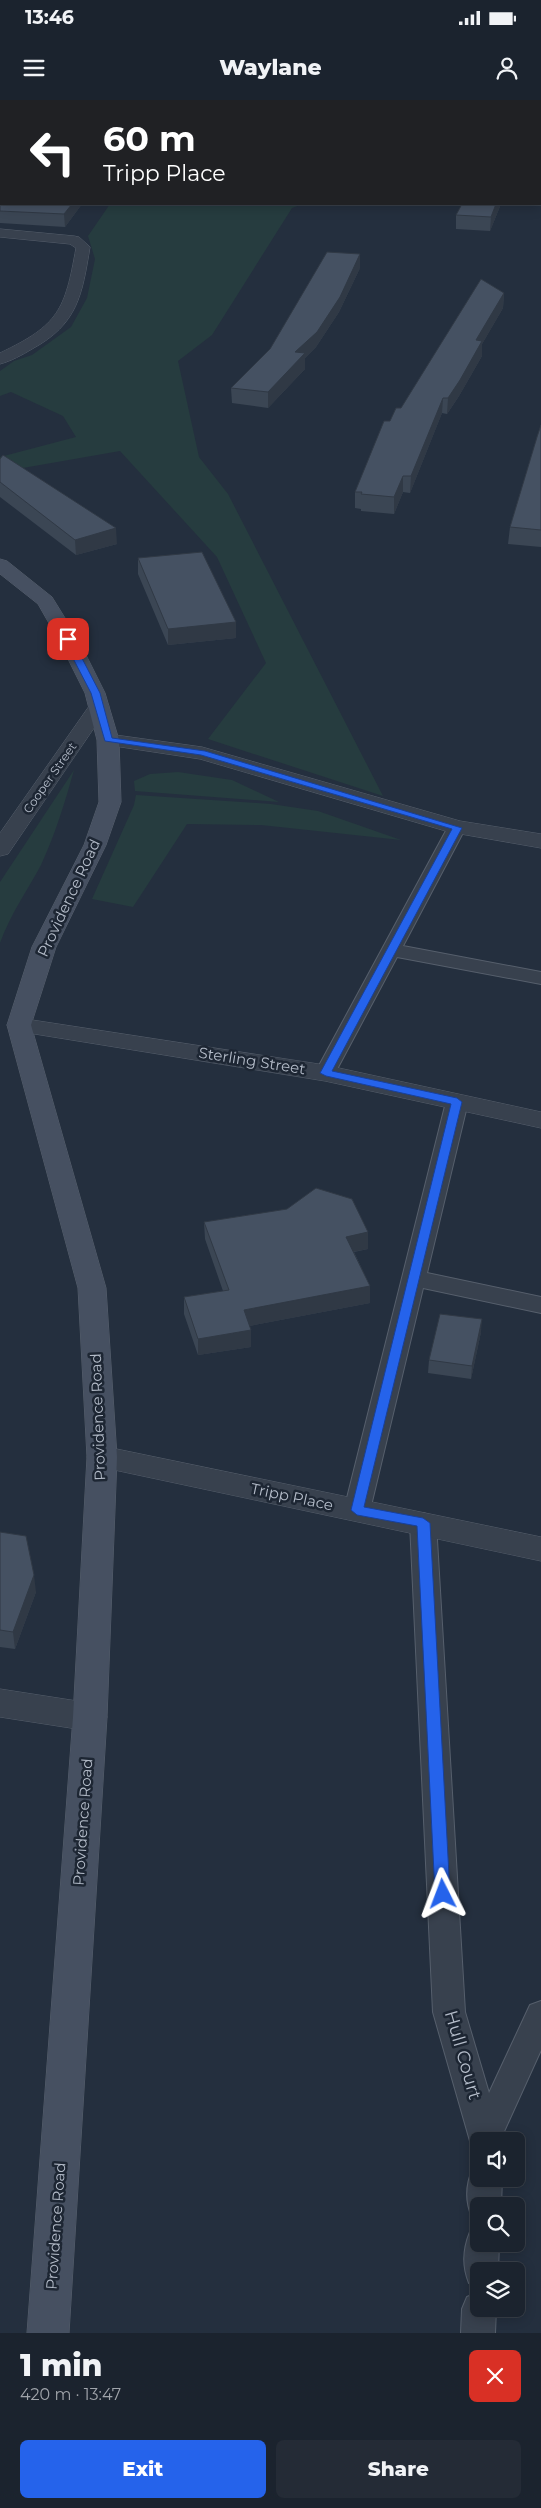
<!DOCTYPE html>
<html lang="en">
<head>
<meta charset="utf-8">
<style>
	:root { --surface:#1b232e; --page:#242b36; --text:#f1f3f6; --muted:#a0a4aa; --line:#39404a; --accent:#2563eb }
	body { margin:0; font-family:Montserrat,sans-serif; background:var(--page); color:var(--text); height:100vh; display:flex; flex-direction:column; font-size:19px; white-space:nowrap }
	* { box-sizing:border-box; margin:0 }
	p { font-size:16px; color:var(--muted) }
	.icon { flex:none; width:28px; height:28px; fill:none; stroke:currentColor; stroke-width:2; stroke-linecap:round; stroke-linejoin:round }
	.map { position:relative; height:2233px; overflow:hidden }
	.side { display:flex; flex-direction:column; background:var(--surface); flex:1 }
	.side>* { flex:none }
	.hud { position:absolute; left:0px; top:0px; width:541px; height:105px; box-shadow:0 2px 12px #0003,0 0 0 1px var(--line); background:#202124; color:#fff; overflow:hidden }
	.buttons { position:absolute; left:470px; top:2032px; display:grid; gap:10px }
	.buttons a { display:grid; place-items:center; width:55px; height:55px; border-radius:8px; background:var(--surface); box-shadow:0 2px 12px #0003,0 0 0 1px var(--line); font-size:25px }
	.pin { position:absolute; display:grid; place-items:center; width:42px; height:42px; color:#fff; margin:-21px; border-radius:10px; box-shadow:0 2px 8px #0006 }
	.me { position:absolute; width:55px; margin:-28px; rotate:357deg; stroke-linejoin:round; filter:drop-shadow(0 0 4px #0008) }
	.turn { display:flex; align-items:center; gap:18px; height:105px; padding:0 20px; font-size:22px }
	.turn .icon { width:65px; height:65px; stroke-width:2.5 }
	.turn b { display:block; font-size:35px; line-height:42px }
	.round { display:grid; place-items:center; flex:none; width:52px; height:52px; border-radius:8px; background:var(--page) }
	.summary { display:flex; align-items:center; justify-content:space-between; height:85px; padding:0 20px }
	h1 { font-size:30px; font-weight:800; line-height:38px }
	.action { display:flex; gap:10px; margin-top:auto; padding:10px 20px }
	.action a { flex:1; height:58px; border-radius:8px; background:var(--accent); color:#fff; font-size:20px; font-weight:800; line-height:58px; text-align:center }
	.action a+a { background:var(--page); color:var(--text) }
	.status { display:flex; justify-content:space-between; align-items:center; height:35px; padding:0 25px; background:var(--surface); direction:ltr }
	.status svg { height:14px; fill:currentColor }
	header { display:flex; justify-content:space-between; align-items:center; height:65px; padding:0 20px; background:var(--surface); font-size:22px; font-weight:800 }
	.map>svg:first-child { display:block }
	.green { fill:#263c3f }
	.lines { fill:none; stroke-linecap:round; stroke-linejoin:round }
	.lane-casing { stroke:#565f6c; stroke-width:2 }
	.street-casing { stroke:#565f6c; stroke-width:1 }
	.secondary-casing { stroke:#565f6c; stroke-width:1 }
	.lane { fill:#38414e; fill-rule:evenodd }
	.street { fill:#38414e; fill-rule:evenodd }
	.secondary { fill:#465061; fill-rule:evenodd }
	.wall { fill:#3b4654 }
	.shaded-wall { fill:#303945 }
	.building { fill:#455162; stroke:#303945 }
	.route { fill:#2563eb; stroke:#184099 }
	.labels { text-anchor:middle; stroke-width:5; stroke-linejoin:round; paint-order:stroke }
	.far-street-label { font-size:12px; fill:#b4bcc9; stroke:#1d2633 }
	.street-label { font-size:15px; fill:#b4bcc9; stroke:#1d2633 }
	.near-street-label { font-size:18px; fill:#b4bcc9; stroke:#1d2633 }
</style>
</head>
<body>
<div class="status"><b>13:46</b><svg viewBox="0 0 49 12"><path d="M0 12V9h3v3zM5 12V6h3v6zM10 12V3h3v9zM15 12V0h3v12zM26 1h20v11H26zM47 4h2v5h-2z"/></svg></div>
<header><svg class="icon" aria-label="menu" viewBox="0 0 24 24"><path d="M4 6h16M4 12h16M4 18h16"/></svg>Waylane<svg class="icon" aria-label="person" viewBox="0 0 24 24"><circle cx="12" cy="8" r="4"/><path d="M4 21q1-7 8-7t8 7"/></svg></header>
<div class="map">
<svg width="541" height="2233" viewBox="0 0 541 2233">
	<rect width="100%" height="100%" fill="#242f3e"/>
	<path class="green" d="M110 104H303L292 108 212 235 178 261 199 357 228 394 383 696 208 639 266 563 217 457 120 351 0 372V357L76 337 63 316 11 292 0 296V271L14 261 32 255 71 227 87 198 95 159 88 136Z
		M74 670C65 702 55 735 41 765 27 791 10 815 0 843V782Z
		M178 672 232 680 279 702 135 691 134 681 150 674Z
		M136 695 271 704 318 711 401 740 261 725 187 724 133 807 92 799 134 705Z"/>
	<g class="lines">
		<defs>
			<path id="lane" d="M457 722 463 723 466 727 403 846 541 872V884L397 857 335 973 332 977 325 979 318 977 315 973 448 727 451 723Z
				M457 996 465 997 468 1002 427 1173 541 1197V1213L423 1188 370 1410 366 1417 357 1419 348 1417 344 1410 446 1002 449 997Z
				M423 1413 432 1416 436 1423 465 1912 489 1993 530 1905 541 1901V1950L502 2036V2041H479V2054L474 2052 470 2041 433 1912 410 1423 414 1416Z
				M479 2066V2079H502L501 2106H479V2120L472 2117C465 2101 466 2084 473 2068Z
				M479 2129V2144H499L498 2171H479V2187L469 2183C462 2166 463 2149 470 2132Z
				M479 2192V2209H496L495 2233H461L462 2209 467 2197Z"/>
			<path id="street" d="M0 129 74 136 79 137 90 147C82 195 78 224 32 249 22 255 11 261 0 264V253C59 225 65 210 76 148L70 144 0 137Z
				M99 600 106 602 109 606 8 754 0 756V733L92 602Z
				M108 634 202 647 460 721 541 734V748L449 732 200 659 101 644 97 640 101 636Z
				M19 918 325 965 541 1012V1028L325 981 10 930 7 925 10 920Z
				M102 1346 541 1437V1461L91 1365 87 1357 91 1349Z
				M0 1589 90 1603 102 1607 107 1617 102 1627 90 1631 0 1617Z"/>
			<path id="secondary" d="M0 459 7 461 52 497 78 539 105 593 119 640 121 702 106 745 56 847 31 925 106 1188 117 1357 107 1617 69 2233H27L73 1617 87 1357 78 1188 7 925 32 847 84 745 99 702 97 640 85 593 58 539 38 504 0 474Z"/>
		</defs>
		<use href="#lane" class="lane-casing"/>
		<use href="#street" class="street-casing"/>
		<use href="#secondary" class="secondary-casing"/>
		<use href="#lane" class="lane"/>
		<use href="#street" class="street"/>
		<use href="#secondary" class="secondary"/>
	</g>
	<path class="wall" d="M0 0H192L191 1H1V65H0Z
		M0 72 1 104H82L65 127 0 123Z
		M501 104 490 131 456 129V115Z
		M360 168 339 212 316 247 305 258V269L268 308 232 303 231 288Z
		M504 193 503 208 482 244V256L459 296 447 314 442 313 410 393 403 392 394 414 361 411V409L355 408V392L390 321Z
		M541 325V447L508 444 510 427Z
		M0 359 117 444 76 455 0 397Z
		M138 458 236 522V538L168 545 138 474Z
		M204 1122 368 1149 354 1152 370 1186V1203L249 1226 251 1230V1247L198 1255 184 1214V1197L223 1191 205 1139Z
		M481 1232 471 1279 428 1273 429 1260Z
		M0 1432 36 1492 15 1549 0 1547Z"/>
	<path class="shaded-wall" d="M183 0H192L191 1H182Z
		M72 104H82L65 127 64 114Z
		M496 104H501L490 131 491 117Z
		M360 154V168L339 212 316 247 305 258V269L268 308V292Z
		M504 193 503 208 482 244V256L459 296 447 314 448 298 476 240Z
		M443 298 442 313 410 393 411 376Z
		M403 376V392L394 414V397Z
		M116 428 117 444 76 455 75 440Z
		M236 522V538L168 545V529Z
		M368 1132V1149L346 1153V1137Z
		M370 1186V1203L244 1227V1210Z
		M482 1219 481 1232 471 1279 472 1266Z
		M251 1230V1247L198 1255V1239Z
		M34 1475 36 1492 15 1549 13 1532Z"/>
	<path class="building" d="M0 0H183L182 1H1V53H0Z
		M1 70V104H72L64 114 0 111V72Z
		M462 104H496L491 117 456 115Z
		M327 152 360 154 340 197 317 232 295 252 305 253 268 292 231 288 270 249Z
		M481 179 504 193 476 240 482 241 460 280 448 298H443L411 376H403L394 397 361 394 362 392H355L384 321H390L396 308H401Z
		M541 325V430L510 427 537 337Z
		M3 355 116 428 75 440 0 382V359Z
		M202 452 236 522 168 529 138 458Z
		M316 1088 352 1099 368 1132 346 1137 370 1186 244 1210 251 1230 198 1239 184 1197 229 1190 204 1122 287 1109Z
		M440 1214 482 1219 472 1266 429 1260Z
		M0 1432 26 1436 34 1475 13 1532 0 1530Z"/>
	<path class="route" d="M65 537 72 539 100 593 112 638 205 651 462 728 332 971 457 998 462 1002 364 1407 423 1418 430 1423 450 1794 448 1799 443 1801 437 1799 435 1794 417 1426 357 1415 351 1410 451 1004 326 976 320 973 452 729 201 655 105 641 91 593 63 539Z"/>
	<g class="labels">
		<g class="far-street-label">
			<text transform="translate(50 678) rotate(-55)" y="4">Cooper Street</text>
		</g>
		<g class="street-label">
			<text transform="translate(69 798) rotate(-65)" y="5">Providence Road</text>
			<text transform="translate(252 961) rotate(9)" y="5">Sterling Street</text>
			<text transform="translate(98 1317) rotate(-92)" y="5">Providence Road</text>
			<text transform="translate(292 1397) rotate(12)" y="5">Tripp Place</text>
			<text transform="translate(83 1722) rotate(-86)" y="5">Providence Road</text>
			<text transform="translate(56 2126) rotate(-86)" y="5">Providence Road</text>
		</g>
		<g class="near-street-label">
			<text transform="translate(463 1955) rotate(74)" y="6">Hull Court</text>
		</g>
	</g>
</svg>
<div class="buttons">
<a><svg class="icon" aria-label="sound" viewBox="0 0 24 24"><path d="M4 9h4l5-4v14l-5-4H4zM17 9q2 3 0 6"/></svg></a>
<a><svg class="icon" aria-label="search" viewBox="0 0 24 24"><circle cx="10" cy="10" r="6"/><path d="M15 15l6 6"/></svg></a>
<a><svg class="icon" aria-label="layers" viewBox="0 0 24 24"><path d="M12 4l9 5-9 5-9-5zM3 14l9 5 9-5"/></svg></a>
</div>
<div class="pin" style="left:68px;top:539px;background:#d93025"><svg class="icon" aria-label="arrive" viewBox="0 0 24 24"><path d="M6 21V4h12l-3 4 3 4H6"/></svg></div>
<svg class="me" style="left:443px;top:1794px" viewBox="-20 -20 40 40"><path d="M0-17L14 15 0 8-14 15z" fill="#2563eb" stroke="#fff" stroke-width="4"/></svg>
<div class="hud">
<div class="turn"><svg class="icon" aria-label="left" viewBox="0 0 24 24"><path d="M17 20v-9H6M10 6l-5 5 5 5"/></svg><div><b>60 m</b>Tripp Place</div></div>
</div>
</div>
<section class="side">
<div class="summary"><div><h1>1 min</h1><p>420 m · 13:47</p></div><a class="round" style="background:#d93025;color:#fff"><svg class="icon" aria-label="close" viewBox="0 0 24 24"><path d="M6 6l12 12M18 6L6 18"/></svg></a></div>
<div class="action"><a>Exit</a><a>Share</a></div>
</section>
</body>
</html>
